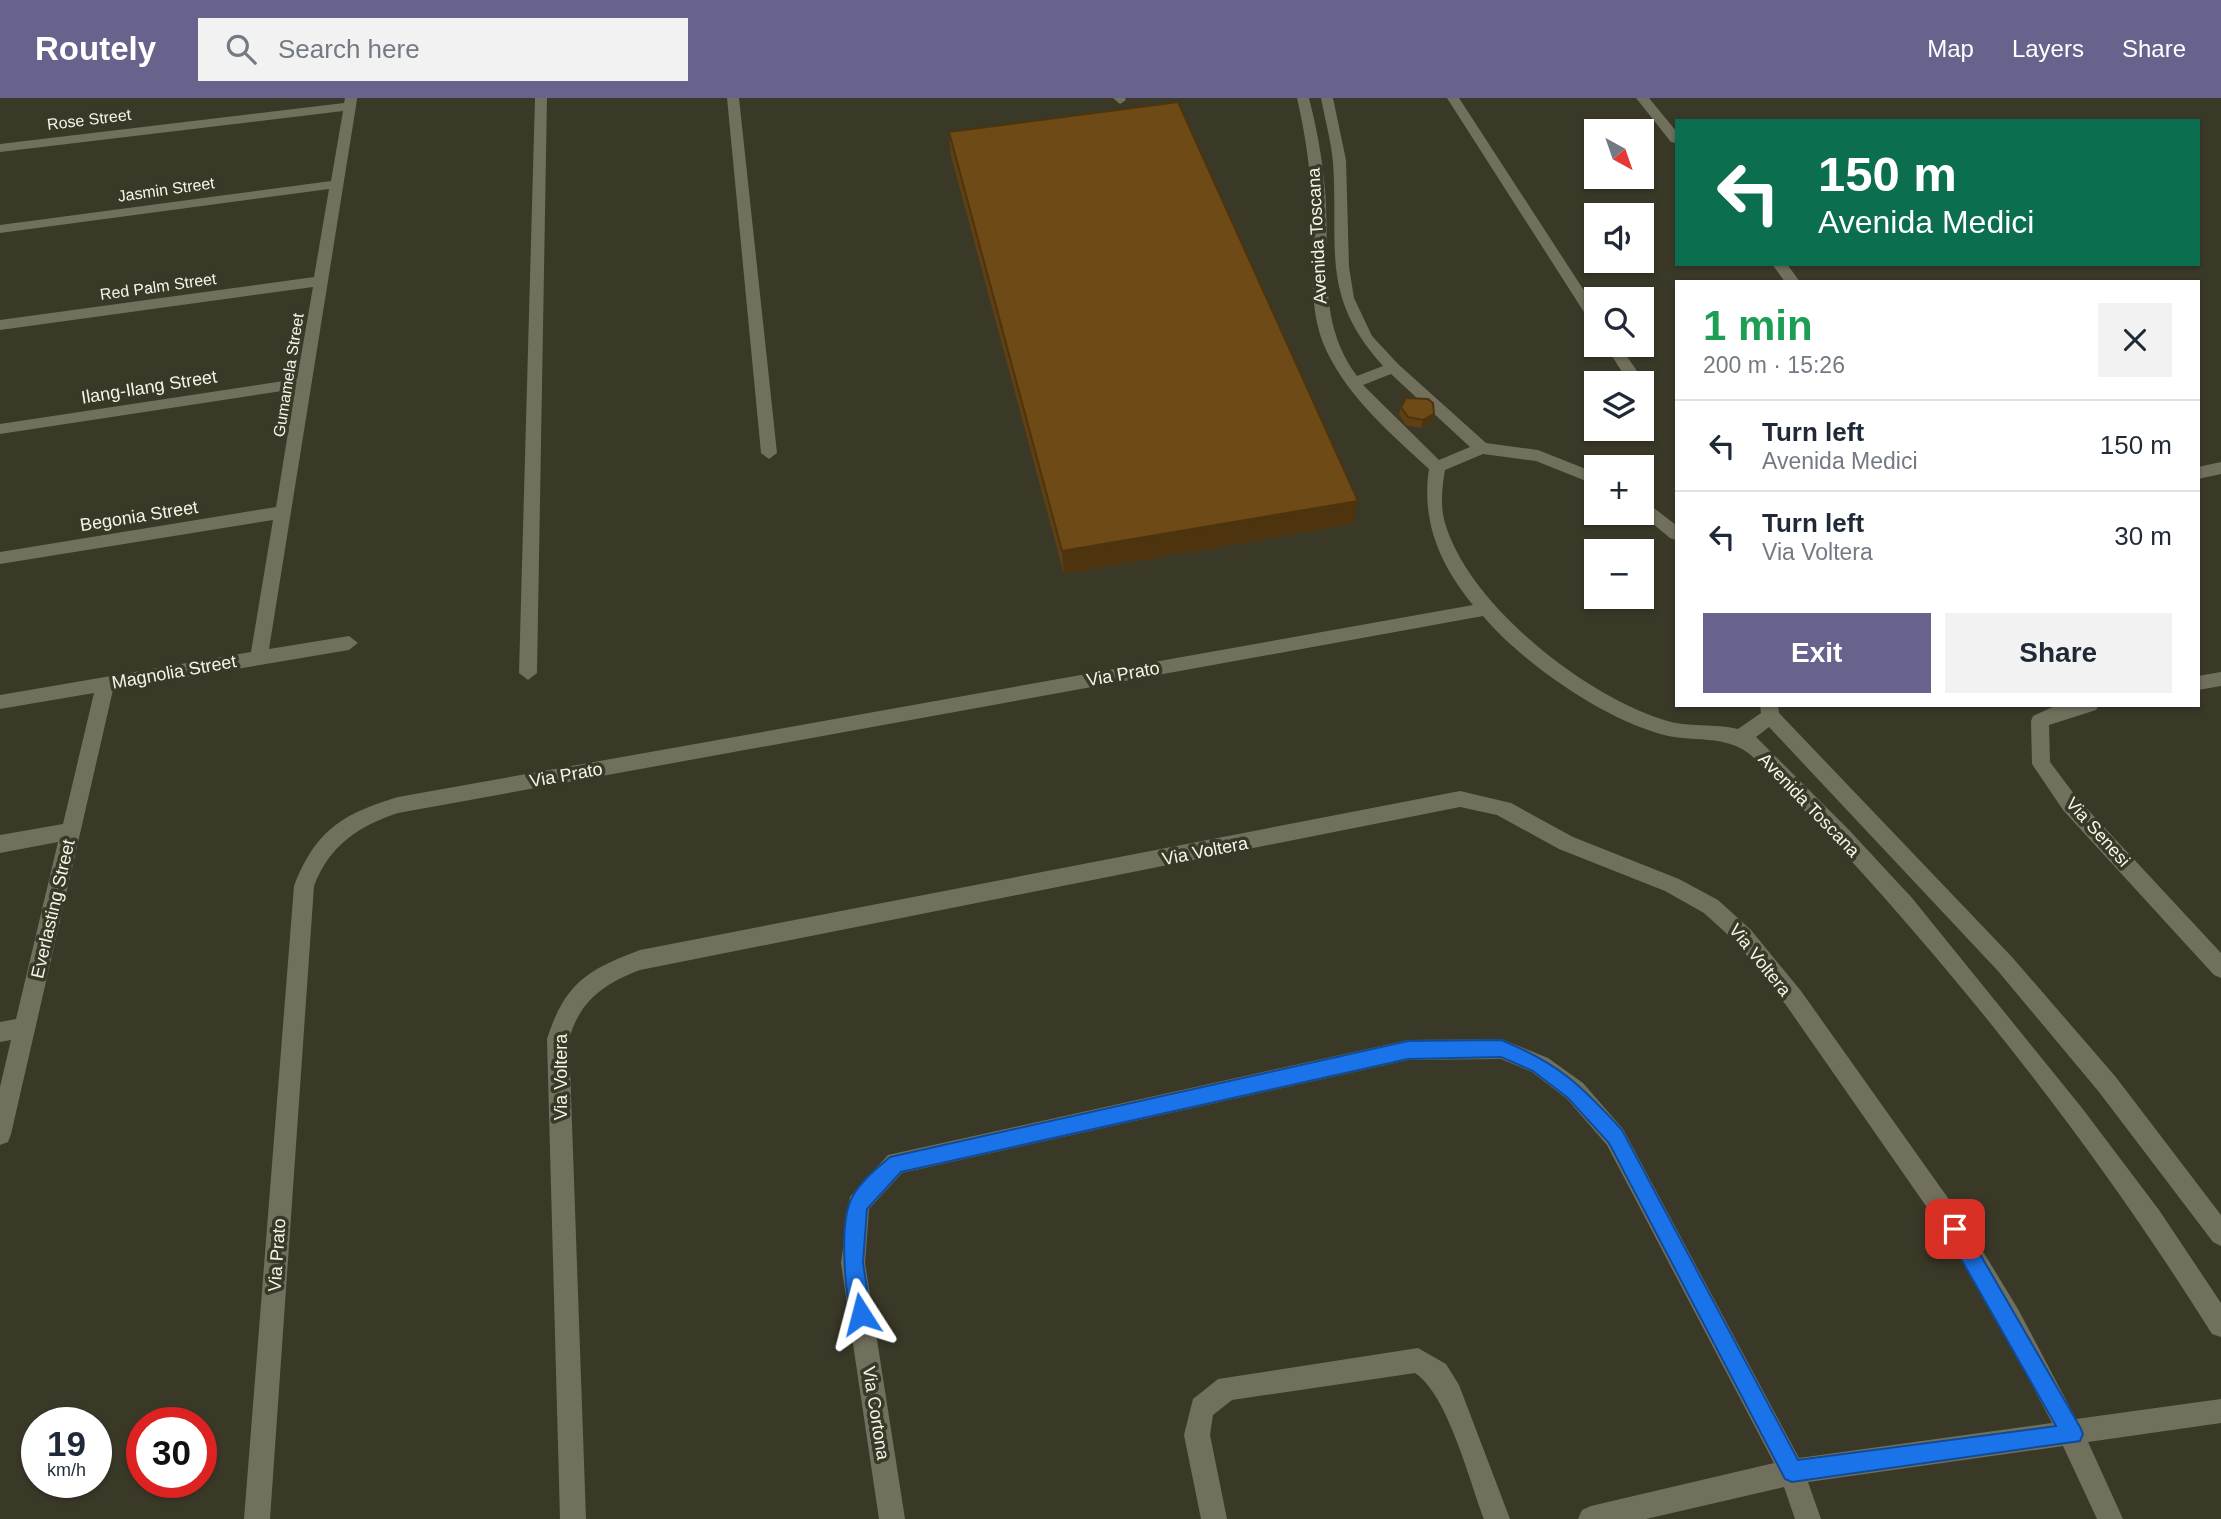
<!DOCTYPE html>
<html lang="en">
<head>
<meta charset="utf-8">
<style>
	:root { --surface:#fff; --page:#f2f2f3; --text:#1f2937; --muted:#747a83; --line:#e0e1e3; --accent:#67638c }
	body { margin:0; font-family:Arial,sans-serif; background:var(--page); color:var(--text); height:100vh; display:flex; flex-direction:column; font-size:26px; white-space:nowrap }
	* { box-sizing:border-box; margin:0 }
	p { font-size:23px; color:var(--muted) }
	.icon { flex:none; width:38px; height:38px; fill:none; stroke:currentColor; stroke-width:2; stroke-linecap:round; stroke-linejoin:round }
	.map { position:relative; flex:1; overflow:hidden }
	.sheet { position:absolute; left:1675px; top:182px; width:525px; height:427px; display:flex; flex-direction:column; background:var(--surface); border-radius:0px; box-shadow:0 2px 5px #0004 }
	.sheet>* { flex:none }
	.banner { position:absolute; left:1675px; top:21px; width:525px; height:147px; border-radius:0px; box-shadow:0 2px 5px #0004; background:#0b6e4f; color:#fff; overflow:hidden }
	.needle { width:46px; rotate:140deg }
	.tools { position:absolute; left:1584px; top:21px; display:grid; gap:14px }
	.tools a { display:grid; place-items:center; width:70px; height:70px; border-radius:0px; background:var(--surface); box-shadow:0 2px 5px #0004; font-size:35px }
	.speed { position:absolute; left:21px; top:1309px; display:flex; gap:14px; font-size:35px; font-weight:700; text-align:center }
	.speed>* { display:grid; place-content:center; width:91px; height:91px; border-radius:50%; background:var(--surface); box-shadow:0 2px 5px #0004; line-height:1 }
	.speed small { font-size:18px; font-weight:400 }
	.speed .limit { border:10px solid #d22; background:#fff; color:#111 }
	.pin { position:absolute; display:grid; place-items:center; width:60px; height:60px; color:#fff; margin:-30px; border-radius:14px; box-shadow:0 4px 10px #0006 }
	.me { position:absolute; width:77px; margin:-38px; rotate:351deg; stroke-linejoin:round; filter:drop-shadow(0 0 5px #0008) }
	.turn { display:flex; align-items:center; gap:24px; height:147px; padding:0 28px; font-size:32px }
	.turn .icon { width:91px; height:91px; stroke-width:2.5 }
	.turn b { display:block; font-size:49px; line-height:60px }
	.round { display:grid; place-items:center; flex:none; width:74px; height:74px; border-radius:0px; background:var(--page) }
	.overview { display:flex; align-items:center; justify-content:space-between; height:119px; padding:0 28px }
	h1 { font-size:42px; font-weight:700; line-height:52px; color:#1e9e55 }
	.button { display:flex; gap:14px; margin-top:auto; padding:14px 28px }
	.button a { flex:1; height:80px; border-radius:0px; background:var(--accent); color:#fff; font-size:28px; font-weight:700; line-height:80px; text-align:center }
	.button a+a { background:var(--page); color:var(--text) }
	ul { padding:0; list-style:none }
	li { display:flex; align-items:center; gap:21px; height:91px; padding:0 28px; border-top:2px solid var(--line) }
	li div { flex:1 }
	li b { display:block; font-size:26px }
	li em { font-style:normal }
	header { display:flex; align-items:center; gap:42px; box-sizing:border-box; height:98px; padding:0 35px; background:var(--accent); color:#fff }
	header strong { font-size:33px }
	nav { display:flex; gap:38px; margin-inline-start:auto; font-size:24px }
	.search { width:490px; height:63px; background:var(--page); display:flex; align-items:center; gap:18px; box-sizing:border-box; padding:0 24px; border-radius:0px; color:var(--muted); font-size:26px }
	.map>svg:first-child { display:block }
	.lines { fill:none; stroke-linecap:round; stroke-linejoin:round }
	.service { fill:#71705d; fill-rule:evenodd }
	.minor { fill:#71705d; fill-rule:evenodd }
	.wall { fill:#5f4013 }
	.shaded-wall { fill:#4d340f }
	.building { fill:#6e4a16; stroke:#4d340f; stroke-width:2 }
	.route { fill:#1a73e8; stroke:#114b97; stroke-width:2 }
	.labels { text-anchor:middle; stroke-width:7; stroke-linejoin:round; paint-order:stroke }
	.far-street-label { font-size:16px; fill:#f5f5ea; stroke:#3a3928 }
	.street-label { font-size:18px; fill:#f5f5ea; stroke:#3a3928 }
</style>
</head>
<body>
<header>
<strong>Routely</strong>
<div class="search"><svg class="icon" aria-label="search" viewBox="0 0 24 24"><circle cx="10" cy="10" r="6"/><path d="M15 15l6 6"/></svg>Search here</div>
<nav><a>Map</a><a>Layers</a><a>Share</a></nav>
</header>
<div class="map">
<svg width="2221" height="1421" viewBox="0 0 2221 1421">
	<rect width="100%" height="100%" fill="#3a3928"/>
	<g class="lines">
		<path class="service" d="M1113 0H1125L1126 2 1120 6Z"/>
		<path class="minor" d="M345 0H357L356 8 269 551 349 538 358 545 349 552 113 592 11 1036 8 1044 0 1047V989L11 942 0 944V924L16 921 58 744 0 755V737L63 726 94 595 0 611V597L251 554 273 422 0 466V454L276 409 295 291 0 336V326L297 281 313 189 0 232V222L314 179 329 91 0 135V127L331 83 343 13 0 54V46L344 5Z
			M535 0H547L537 575 528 582 519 575Z
			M727 0H739L777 355 769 361 761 355Z
			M1297 0H1309C1318 35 1324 70 1326 106 1329 167 1318 226 1357 278L1383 268C1319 197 1339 150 1333 64 1331 43 1325 21 1321 0H1333L1346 62 1349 169 1354 200 1372 238 1398 266 1486 345 1538 352 1596 375V387L1536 363 1483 356 1445 372C1442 389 1440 408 1445 425 1469 507 1584 597 1664 622 1688 630 1714 625 1738 631L1761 615 1760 607H1778L1779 615 2012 859 2115 978 2221 1117V1148L2213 1144 2099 994 1998 873 1769 629 1756 639 1849 732 1912 800 2082 1010 2159 1112 2221 1205V1239L2212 1236C2082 1028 1926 835 1754 660 1728 634 1690 646 1657 635 1598 617 1523 565 1483 518L398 715C358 728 329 748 314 788L270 1421H244L294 788C316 732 342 716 398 699L1473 507C1440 467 1421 423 1429 371 1391 336 1350 301 1327 254 1306 211 1315 163 1313 117 1311 77 1306 39 1297 0ZM1391 276 1470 349 1439 362 1363 287Z
			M1447 0H1459L1596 211V227L1591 225Z
			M1636 0H1649L1676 33V45L1671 44Z
			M1772 166H1787L1800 184H1785Z
			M1605 247H1619L1637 273 1634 277H1624Z
			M2221 364V376L2198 381V369Z
			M1642 401 1676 427V442L1670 440 1640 415Z
			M2221 574V588L2198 592V578Z
			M2057 607H2099L2096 612 2049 627 2050 664 2077 700 2221 855V880L2214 877 2063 712 2032 666 2031 623 2033 618Z
			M1460 693 1511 705 1573 739 1679 781 1718 802 1751 832 1801 893 1965 1124 2018 1211 2076 1321 2221 1301V1325L2088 1344 2123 1421H2097L2063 1348 1808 1384 1821 1421H1795L1784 1389 1646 1421H1578L1582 1412 1591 1408 1774 1365 1607 1047 1567 1001 1532 974 1501 961 1408 962 902 1075 869 1111 865 1165 905 1421H879L841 1165 850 1099 888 1057 1408 942 1501 941 1548 960 1583 985 1623 1031 1799 1360 2052 1325 2001 1228 1949 1141 1786 907 1737 845 1704 815 1665 793 1559 751 1497 717 1460 709 640 872C603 886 580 903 569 941L586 1421H560L547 941C565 885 587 872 640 852Z
			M1418 1250 1446 1266 1459 1287 1510 1421H1484C1469 1382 1448 1297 1415 1275L1232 1302 1213 1317 1210 1337 1227 1421H1201L1184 1337 1193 1301 1218 1281Z"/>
	</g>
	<path class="wall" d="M949 34 1353 426 1064 476 951 58Z
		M1401 309 1434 316 1432 324 1421 330 1406 327 1399 317Z"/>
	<path class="shaded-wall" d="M1434 316 1432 324 1421 330 1423 322Z
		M1358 403 1353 426 1064 476 1062 453Z"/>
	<path class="building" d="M1178 4 1358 403 1062 453 949 34Z
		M1406 300 1428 301 1433 305 1434 316 1423 322 1408 319 1401 309Z"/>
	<path class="route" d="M1501 942C1558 965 1581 987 1622 1032L1798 1362 2056 1328 1948 1138 1945 1131 1948 1125 1955 1122 1962 1125 2080 1329 2083 1336 2080 1343 1792 1384 1785 1381 1609 1045 1568 1000 1533 973 1501 959 1408 961 901 1074 867 1111 863 1165 871 1216 868 1223 861 1226 854 1223C844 1199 840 1128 850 1104 857 1086 876 1071 890 1059L1408 943Z"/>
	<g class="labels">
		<g class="far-street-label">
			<text transform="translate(89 21) rotate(-7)" y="6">Rose Street</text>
			<text transform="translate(166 91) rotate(-8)" y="6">Jasmin Street</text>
			<text transform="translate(158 188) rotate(-8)" y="6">Red Palm Street</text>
			<text transform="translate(288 277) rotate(-81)" y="6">Gumamela Street</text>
		</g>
		<g class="street-label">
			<text transform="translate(1317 138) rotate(-93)" y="6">Avenida Toscana</text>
			<text transform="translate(149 289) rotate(-9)" y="6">Ilang-Ilang Street</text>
			<text transform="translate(139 418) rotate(-9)" y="6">Begonia Street</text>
			<text transform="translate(174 574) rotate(-10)" y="6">Magnolia Street</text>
			<text transform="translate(1123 576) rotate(-10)" y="6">Via Prato</text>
			<text transform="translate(566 677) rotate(-10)" y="6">Via Prato</text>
			<text transform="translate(1809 707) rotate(46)" y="6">Avenida Toscana</text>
			<text transform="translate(2098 734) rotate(48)" y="6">Via Senesi</text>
			<text transform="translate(1205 753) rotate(-11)" y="6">Via Voltera</text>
			<text transform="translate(53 811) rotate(-77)" y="6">Everlasting Street</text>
			<text transform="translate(1760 862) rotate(51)" y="6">Via Voltera</text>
			<text transform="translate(561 979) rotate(-90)" y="6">Via Voltera</text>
			<text transform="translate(277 1157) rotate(-86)" y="6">Via Prato</text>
			<text transform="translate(876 1315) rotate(81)" y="6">Via Cortona</text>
		</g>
	</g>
</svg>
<div class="tools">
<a><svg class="needle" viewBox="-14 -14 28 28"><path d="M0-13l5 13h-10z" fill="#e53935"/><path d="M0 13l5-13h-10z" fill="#747a83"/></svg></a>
<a><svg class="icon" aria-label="sound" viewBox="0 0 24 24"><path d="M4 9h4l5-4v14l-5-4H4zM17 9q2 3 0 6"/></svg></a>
<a><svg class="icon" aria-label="search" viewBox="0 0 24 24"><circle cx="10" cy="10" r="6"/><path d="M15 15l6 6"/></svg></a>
<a><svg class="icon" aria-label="layers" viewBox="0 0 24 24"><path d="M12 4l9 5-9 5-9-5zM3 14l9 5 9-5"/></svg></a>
<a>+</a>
<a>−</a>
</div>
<div class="speed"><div>19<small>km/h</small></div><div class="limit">30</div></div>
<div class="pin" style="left:1955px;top:1131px;background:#d93025"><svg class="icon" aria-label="arrive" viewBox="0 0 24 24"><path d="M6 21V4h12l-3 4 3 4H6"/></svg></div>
<svg class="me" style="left:861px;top:1216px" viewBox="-20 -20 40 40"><path d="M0-17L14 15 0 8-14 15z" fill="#1a73e8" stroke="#fff" stroke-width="4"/></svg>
<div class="banner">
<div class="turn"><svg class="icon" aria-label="left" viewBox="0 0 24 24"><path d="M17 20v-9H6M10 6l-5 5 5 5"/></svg><div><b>150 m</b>Avenida Medici</div></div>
</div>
<section class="sheet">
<div class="overview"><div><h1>1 min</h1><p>200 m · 15:26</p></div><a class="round"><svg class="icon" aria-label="close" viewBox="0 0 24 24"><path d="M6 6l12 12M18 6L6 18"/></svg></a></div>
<ul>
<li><svg class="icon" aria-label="left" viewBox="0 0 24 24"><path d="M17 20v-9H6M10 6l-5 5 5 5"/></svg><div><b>Turn left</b><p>Avenida Medici</p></div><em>150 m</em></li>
<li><svg class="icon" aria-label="left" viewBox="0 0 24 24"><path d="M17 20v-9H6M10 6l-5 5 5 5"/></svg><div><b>Turn left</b><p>Via Voltera</p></div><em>30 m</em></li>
</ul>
<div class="button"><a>Exit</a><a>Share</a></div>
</section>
</div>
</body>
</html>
